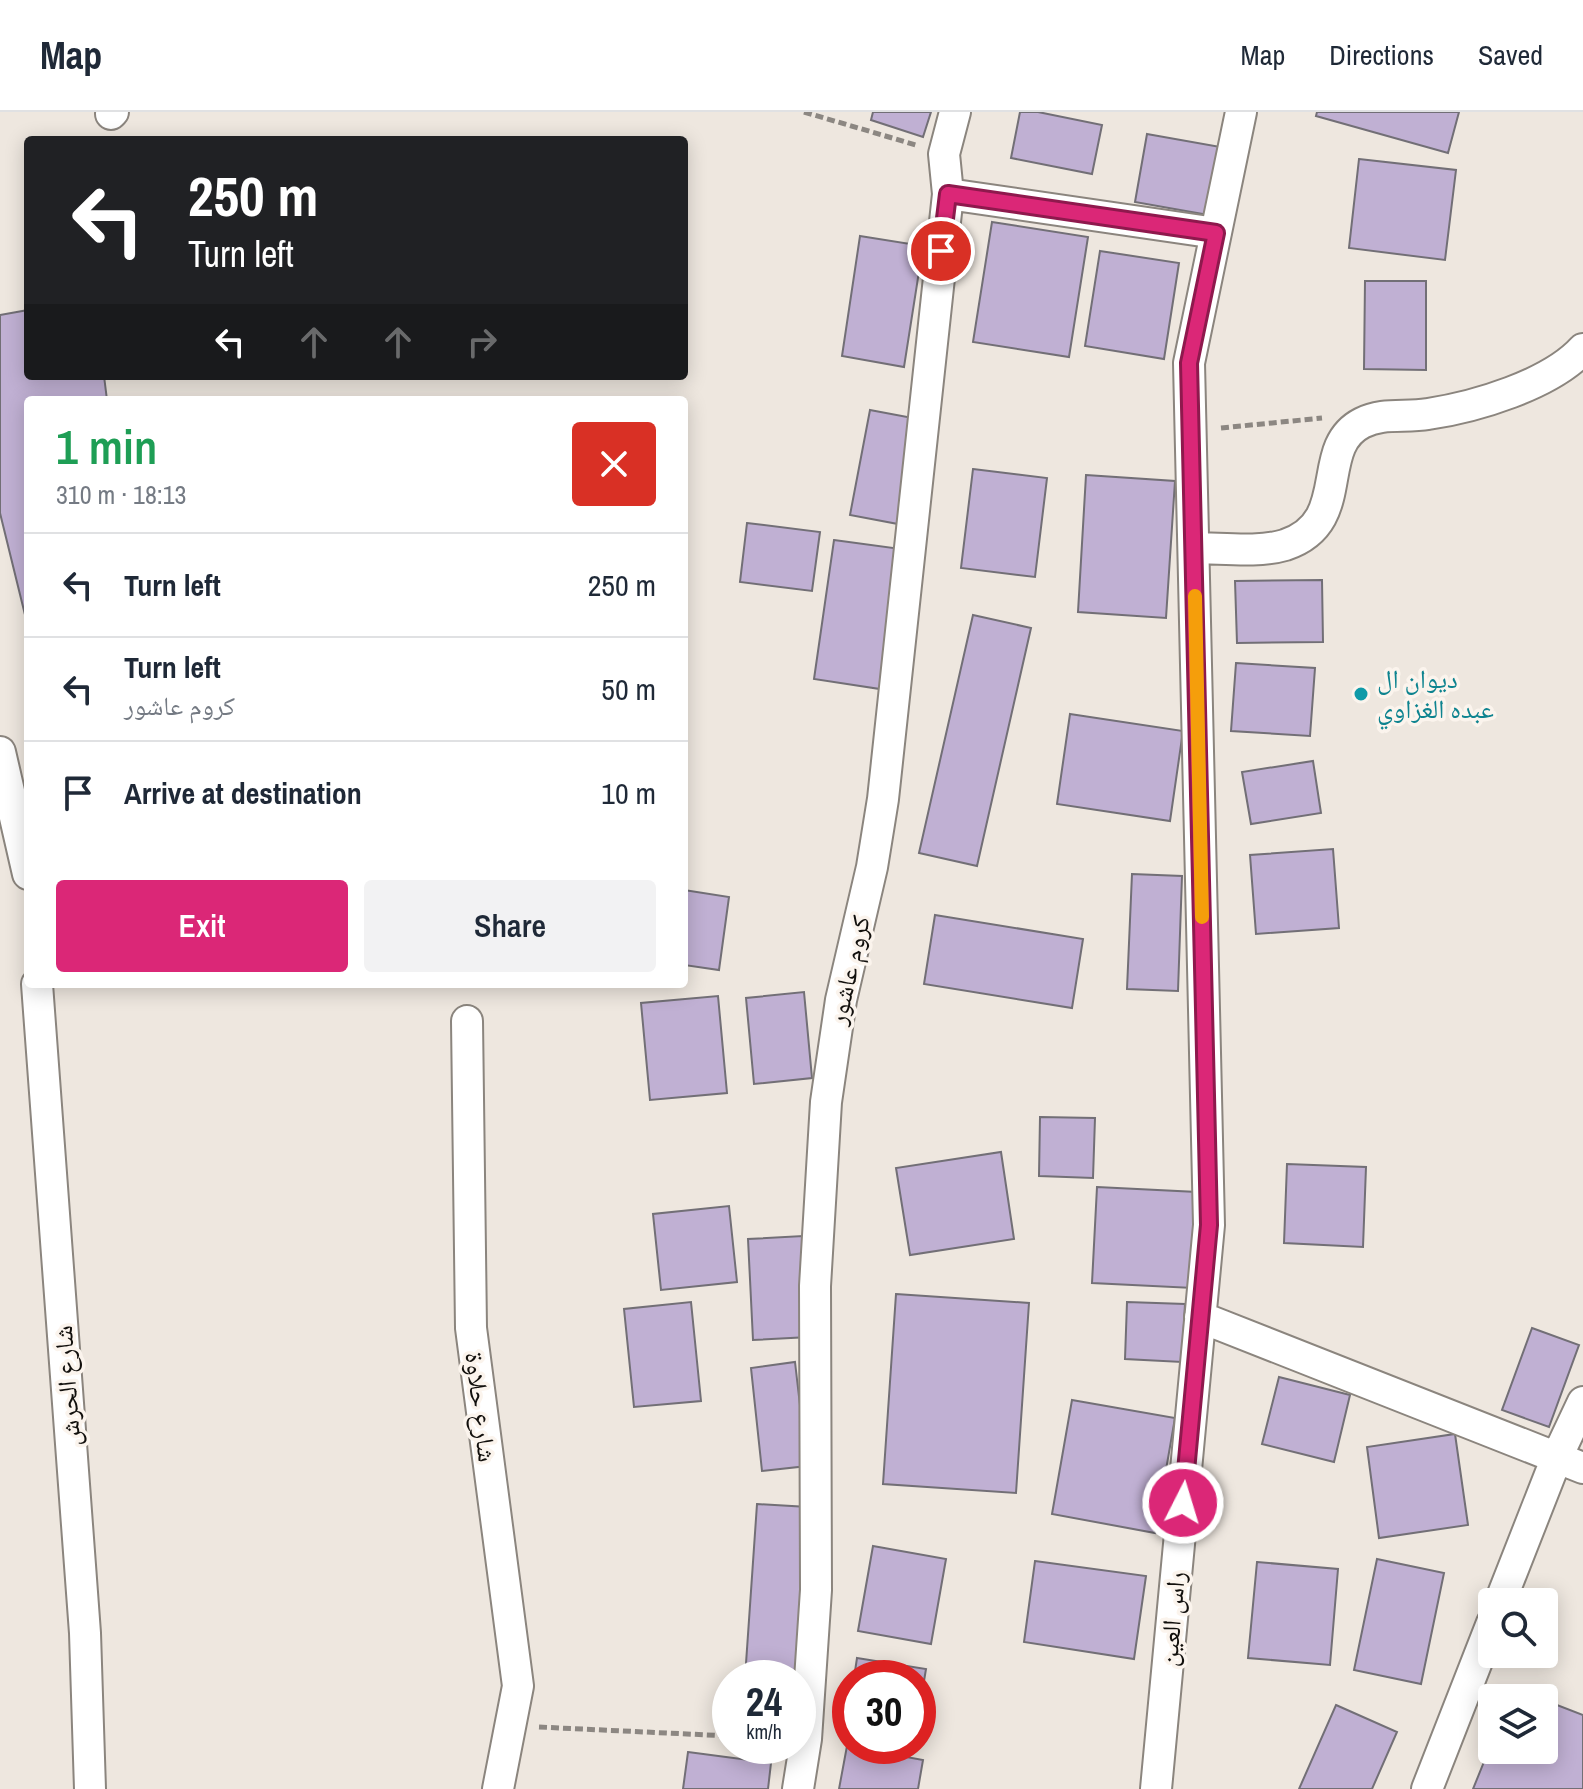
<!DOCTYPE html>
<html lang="en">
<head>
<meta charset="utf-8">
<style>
	:root { --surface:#fff; --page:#f2f2f3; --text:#1f2937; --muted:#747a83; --line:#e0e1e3; --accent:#db2777 }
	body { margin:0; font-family:"Archivo Narrow","Noto Naskh Arabic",sans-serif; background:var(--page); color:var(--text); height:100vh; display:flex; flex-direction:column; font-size:30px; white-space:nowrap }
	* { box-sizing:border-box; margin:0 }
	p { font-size:26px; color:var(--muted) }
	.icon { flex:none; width:44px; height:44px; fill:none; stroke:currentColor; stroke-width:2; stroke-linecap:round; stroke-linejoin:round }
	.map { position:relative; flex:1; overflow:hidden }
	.side { position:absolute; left:24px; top:284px; width:664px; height:592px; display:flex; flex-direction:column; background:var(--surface); border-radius:8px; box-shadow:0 4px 20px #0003 }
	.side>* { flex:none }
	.banner { position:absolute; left:24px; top:24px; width:664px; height:244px; border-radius:8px; box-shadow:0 4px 20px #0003; background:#202124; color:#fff; overflow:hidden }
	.controls { position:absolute; left:1478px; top:1476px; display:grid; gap:16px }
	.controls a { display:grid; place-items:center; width:80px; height:80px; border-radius:8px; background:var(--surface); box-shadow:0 4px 20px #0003; font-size:40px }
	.speed { position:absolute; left:712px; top:1548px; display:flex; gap:16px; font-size:40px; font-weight:700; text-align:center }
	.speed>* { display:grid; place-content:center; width:104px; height:104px; border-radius:50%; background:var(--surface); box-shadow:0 4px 20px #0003; line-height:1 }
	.speed small { font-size:20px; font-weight:400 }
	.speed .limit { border:12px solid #d22; background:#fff; color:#111 }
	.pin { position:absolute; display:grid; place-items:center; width:68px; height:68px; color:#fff; margin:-34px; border:4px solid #fff; border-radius:50%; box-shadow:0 2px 8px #0007 }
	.me { position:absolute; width:88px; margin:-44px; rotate:5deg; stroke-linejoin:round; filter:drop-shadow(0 0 6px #0008) }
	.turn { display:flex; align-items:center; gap:28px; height:168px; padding:0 32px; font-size:36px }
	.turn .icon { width:104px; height:104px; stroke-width:2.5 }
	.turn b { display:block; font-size:56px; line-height:68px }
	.lanes { display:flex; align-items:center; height:76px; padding:0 32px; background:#0003; justify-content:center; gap:40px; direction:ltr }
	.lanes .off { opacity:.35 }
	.round { display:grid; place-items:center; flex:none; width:84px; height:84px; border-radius:8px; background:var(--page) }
	.head { display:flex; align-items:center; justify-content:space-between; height:136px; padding:0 32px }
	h1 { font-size:48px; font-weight:600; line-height:60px; color:#1e9e55 }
	.primary-button { display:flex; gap:16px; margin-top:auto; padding:16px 32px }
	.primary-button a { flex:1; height:92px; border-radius:8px; background:var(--accent); color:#fff; font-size:32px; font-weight:600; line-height:92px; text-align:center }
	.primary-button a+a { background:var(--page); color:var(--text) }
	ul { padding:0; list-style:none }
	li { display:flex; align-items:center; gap:24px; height:104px; padding:0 32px; border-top:2px solid var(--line) }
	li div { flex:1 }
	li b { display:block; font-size:30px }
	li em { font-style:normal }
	header { display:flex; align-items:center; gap:48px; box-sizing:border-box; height:112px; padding:0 40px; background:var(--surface); border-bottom:2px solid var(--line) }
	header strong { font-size:38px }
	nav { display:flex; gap:44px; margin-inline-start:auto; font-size:28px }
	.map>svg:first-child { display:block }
	.building { fill:#c0b0d3; stroke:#726f76; stroke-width:2 }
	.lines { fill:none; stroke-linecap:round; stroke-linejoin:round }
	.street-casing { stroke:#8b857e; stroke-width:34 }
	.path { stroke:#8c8782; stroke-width:5; stroke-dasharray:8 4; stroke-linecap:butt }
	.street { stroke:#fff; stroke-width:30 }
	.route-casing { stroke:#8e194d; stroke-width:20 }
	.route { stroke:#db2777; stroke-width:14 }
	.slow { stroke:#f59e0b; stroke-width:14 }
	.culture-dot { fill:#0f9aa8; stroke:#fbf4ed; stroke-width:3 }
	.labels { text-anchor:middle; stroke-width:7; stroke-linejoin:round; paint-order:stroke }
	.culture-label { font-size:26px; fill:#0d838f; stroke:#fbf4ed; text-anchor:start }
	.street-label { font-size:26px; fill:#110f0c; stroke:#fbf4ed }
</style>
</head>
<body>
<header>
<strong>Map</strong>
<nav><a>Map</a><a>Directions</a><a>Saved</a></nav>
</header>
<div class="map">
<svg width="1583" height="1677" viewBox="0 0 1583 1677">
	<rect width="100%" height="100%" fill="#eee7df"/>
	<path class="building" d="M873 0H931L923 25 871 8Z
		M1020 0H1038L1102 13 1092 62 1011 46Z
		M1317 0H1459L1448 41 1316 4Z
		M1147 22 1226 36 1214 104 1135 90Z
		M1359 47 1456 58 1445 148 1349 136Z
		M992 110 1088 125 1069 245 973 230Z
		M860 124 923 134 904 255 842 244Z
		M1100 139 1179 151 1164 247 1085 234Z
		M1365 169H1426V258L1364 257Z
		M28 198V264H104L107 288H28V515L0 401V203Z
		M870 298 918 307 898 412 850 403Z
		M973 357 1047 366 1035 465 961 456Z
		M1086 363 1175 369 1166 506 1078 500Z
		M747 411 820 420 812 479 740 470Z
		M834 428 901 437 880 577 814 567Z
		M1322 468 1323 530 1237 531 1235 469Z
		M973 503 1031 516 977 754 919 741Z
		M1236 551 1315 556 1310 624 1231 619Z
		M1070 602 1183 619 1170 709 1057 692Z
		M1313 649 1321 701 1251 712 1242 660Z
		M1333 737 1339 816 1256 822 1250 743Z
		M1132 762 1182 764 1178 879 1127 877Z
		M684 778 729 785 719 858 684 853Z
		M935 803 1083 827 1072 896 924 872Z
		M804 880 812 966 754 972 746 886Z
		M718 884 727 981 650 988 641 891Z
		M1040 1005 1095 1006 1093 1066 1039 1064Z
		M1001 1040 1014 1127 910 1143 896 1056Z
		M1287 1052 1366 1055 1363 1135 1284 1131Z
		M1097 1075 1197 1080 1193 1176 1092 1171Z
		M729 1094 737 1170 661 1178 653 1102Z
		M803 1124 809 1225 753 1228 748 1127Z
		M896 1182 1029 1191 1016 1381 883 1372Z
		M691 1190 701 1289 634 1295 624 1197Z
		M1127 1190 1185 1192 1182 1250 1125 1247Z
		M1532 1216 1579 1233 1549 1315 1502 1298Z
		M795 1250 807 1354 762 1359 751 1256Z
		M1279 1265 1350 1283 1334 1350 1262 1332Z
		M1072 1288 1175 1306 1155 1421 1052 1402Z
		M1455 1322 1468 1413 1379 1426 1367 1335Z
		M757 1392 808 1395 795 1566H745Z
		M873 1434 946 1447 931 1532 858 1519Z
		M1377 1447 1444 1461 1421 1572 1354 1558Z
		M1035 1449 1146 1464 1134 1547 1024 1530Z
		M1257 1450 1338 1457 1330 1553 1248 1546Z
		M857 1546 926 1557 918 1605V1566H854Z
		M1514 1575 1540 1586H1510Z
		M1544 1588 1583 1603V1677H1473L1492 1630V1638H1544Z
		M1336 1593 1397 1620 1372 1677H1299Z
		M847 1634 923 1648 918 1677H839Z
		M688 1640 771 1651 768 1677H683Z"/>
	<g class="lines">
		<defs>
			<path id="street" d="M111 2 113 0
				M948 82 1216 121
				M1194 436C1222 436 1258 441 1285 433 1354 410 1313 336 1362 311 1383 300 1405 306 1428 302 1475 295 1550 273 1583 237
				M0 640 28 762
				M37 872 85 1521 90 1677
				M467 909 471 1216 518 1574 498 1677
				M1200 1205 1583 1356
				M1500 1490 1557 1345 1583 1290
				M798 1677 806 1627 816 1478 815 1174 826 990 841 888 872 755 883 687 948 82 944 42 955 0
				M1156 1677 1209 1113 1189 251 1241 0
				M1427 1677 1492 1511"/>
		</defs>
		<use href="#street" class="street-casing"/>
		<path class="path" d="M804 0 916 33
			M1221 316 1322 306
			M539 1615 730 1624"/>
		<use href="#street" class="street"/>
	</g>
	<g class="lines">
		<defs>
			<path id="route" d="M941 139 948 82 1216 121 1189 251 1209 1113 1183 1391"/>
		</defs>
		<use href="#route" class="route-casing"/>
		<use href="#route" class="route"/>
		<path class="slow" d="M1195 484 1202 805"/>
	</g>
	<circle class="culture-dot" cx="1361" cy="582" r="8"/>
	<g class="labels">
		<g class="culture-label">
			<text x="1377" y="576">ديوان ال<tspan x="1377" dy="30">عبده الغزاوي</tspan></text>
		</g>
		<g class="street-label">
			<text transform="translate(849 858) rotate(-77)" y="9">كروم عاشور</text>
			<text transform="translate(67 1274) rotate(-94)" y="9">شارع الحرش</text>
			<text transform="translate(481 1295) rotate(83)" y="9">شارع حلاوة</text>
			<text transform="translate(1172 1507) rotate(-85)" y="9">راس العين</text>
		</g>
	</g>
</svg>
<div class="controls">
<a><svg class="icon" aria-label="search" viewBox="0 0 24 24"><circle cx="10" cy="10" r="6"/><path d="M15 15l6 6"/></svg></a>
<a><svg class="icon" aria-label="layers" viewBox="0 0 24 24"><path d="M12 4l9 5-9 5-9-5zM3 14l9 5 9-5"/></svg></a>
</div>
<div class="speed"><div>24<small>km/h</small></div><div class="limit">30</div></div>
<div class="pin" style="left:941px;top:139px;background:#d93025"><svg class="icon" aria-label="arrive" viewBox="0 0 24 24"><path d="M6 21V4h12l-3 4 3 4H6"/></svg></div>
<svg class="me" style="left:1183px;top:1391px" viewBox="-20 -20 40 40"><circle r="17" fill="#db2777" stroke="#fff" stroke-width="3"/><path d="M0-11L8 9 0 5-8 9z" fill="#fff"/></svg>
<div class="banner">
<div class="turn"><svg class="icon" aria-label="left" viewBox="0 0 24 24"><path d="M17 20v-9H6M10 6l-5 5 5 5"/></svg><div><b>250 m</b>Turn left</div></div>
<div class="lanes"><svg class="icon" aria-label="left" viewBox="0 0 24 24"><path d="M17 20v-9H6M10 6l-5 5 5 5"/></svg><svg class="icon off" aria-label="ahead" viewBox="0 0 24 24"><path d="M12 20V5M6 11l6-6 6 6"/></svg><svg class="icon off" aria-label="ahead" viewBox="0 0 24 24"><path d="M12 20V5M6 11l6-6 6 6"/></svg><svg class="icon off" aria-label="right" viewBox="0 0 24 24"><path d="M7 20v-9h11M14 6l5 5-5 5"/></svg></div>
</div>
<section class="side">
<div class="head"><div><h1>1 min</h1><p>310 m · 18:13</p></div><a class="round" style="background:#d93025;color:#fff"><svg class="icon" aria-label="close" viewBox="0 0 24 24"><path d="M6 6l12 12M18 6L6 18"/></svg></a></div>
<ul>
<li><svg class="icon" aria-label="left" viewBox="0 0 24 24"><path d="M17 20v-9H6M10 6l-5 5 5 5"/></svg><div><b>Turn left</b></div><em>250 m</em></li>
<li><svg class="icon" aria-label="left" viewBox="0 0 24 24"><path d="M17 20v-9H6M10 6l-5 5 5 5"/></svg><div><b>Turn left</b><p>كروم عاشور</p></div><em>50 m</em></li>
<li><svg class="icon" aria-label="arrive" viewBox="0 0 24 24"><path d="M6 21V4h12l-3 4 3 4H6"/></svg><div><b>Arrive at destination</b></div><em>10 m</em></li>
</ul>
<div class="primary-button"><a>Exit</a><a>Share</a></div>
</section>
</div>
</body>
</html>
